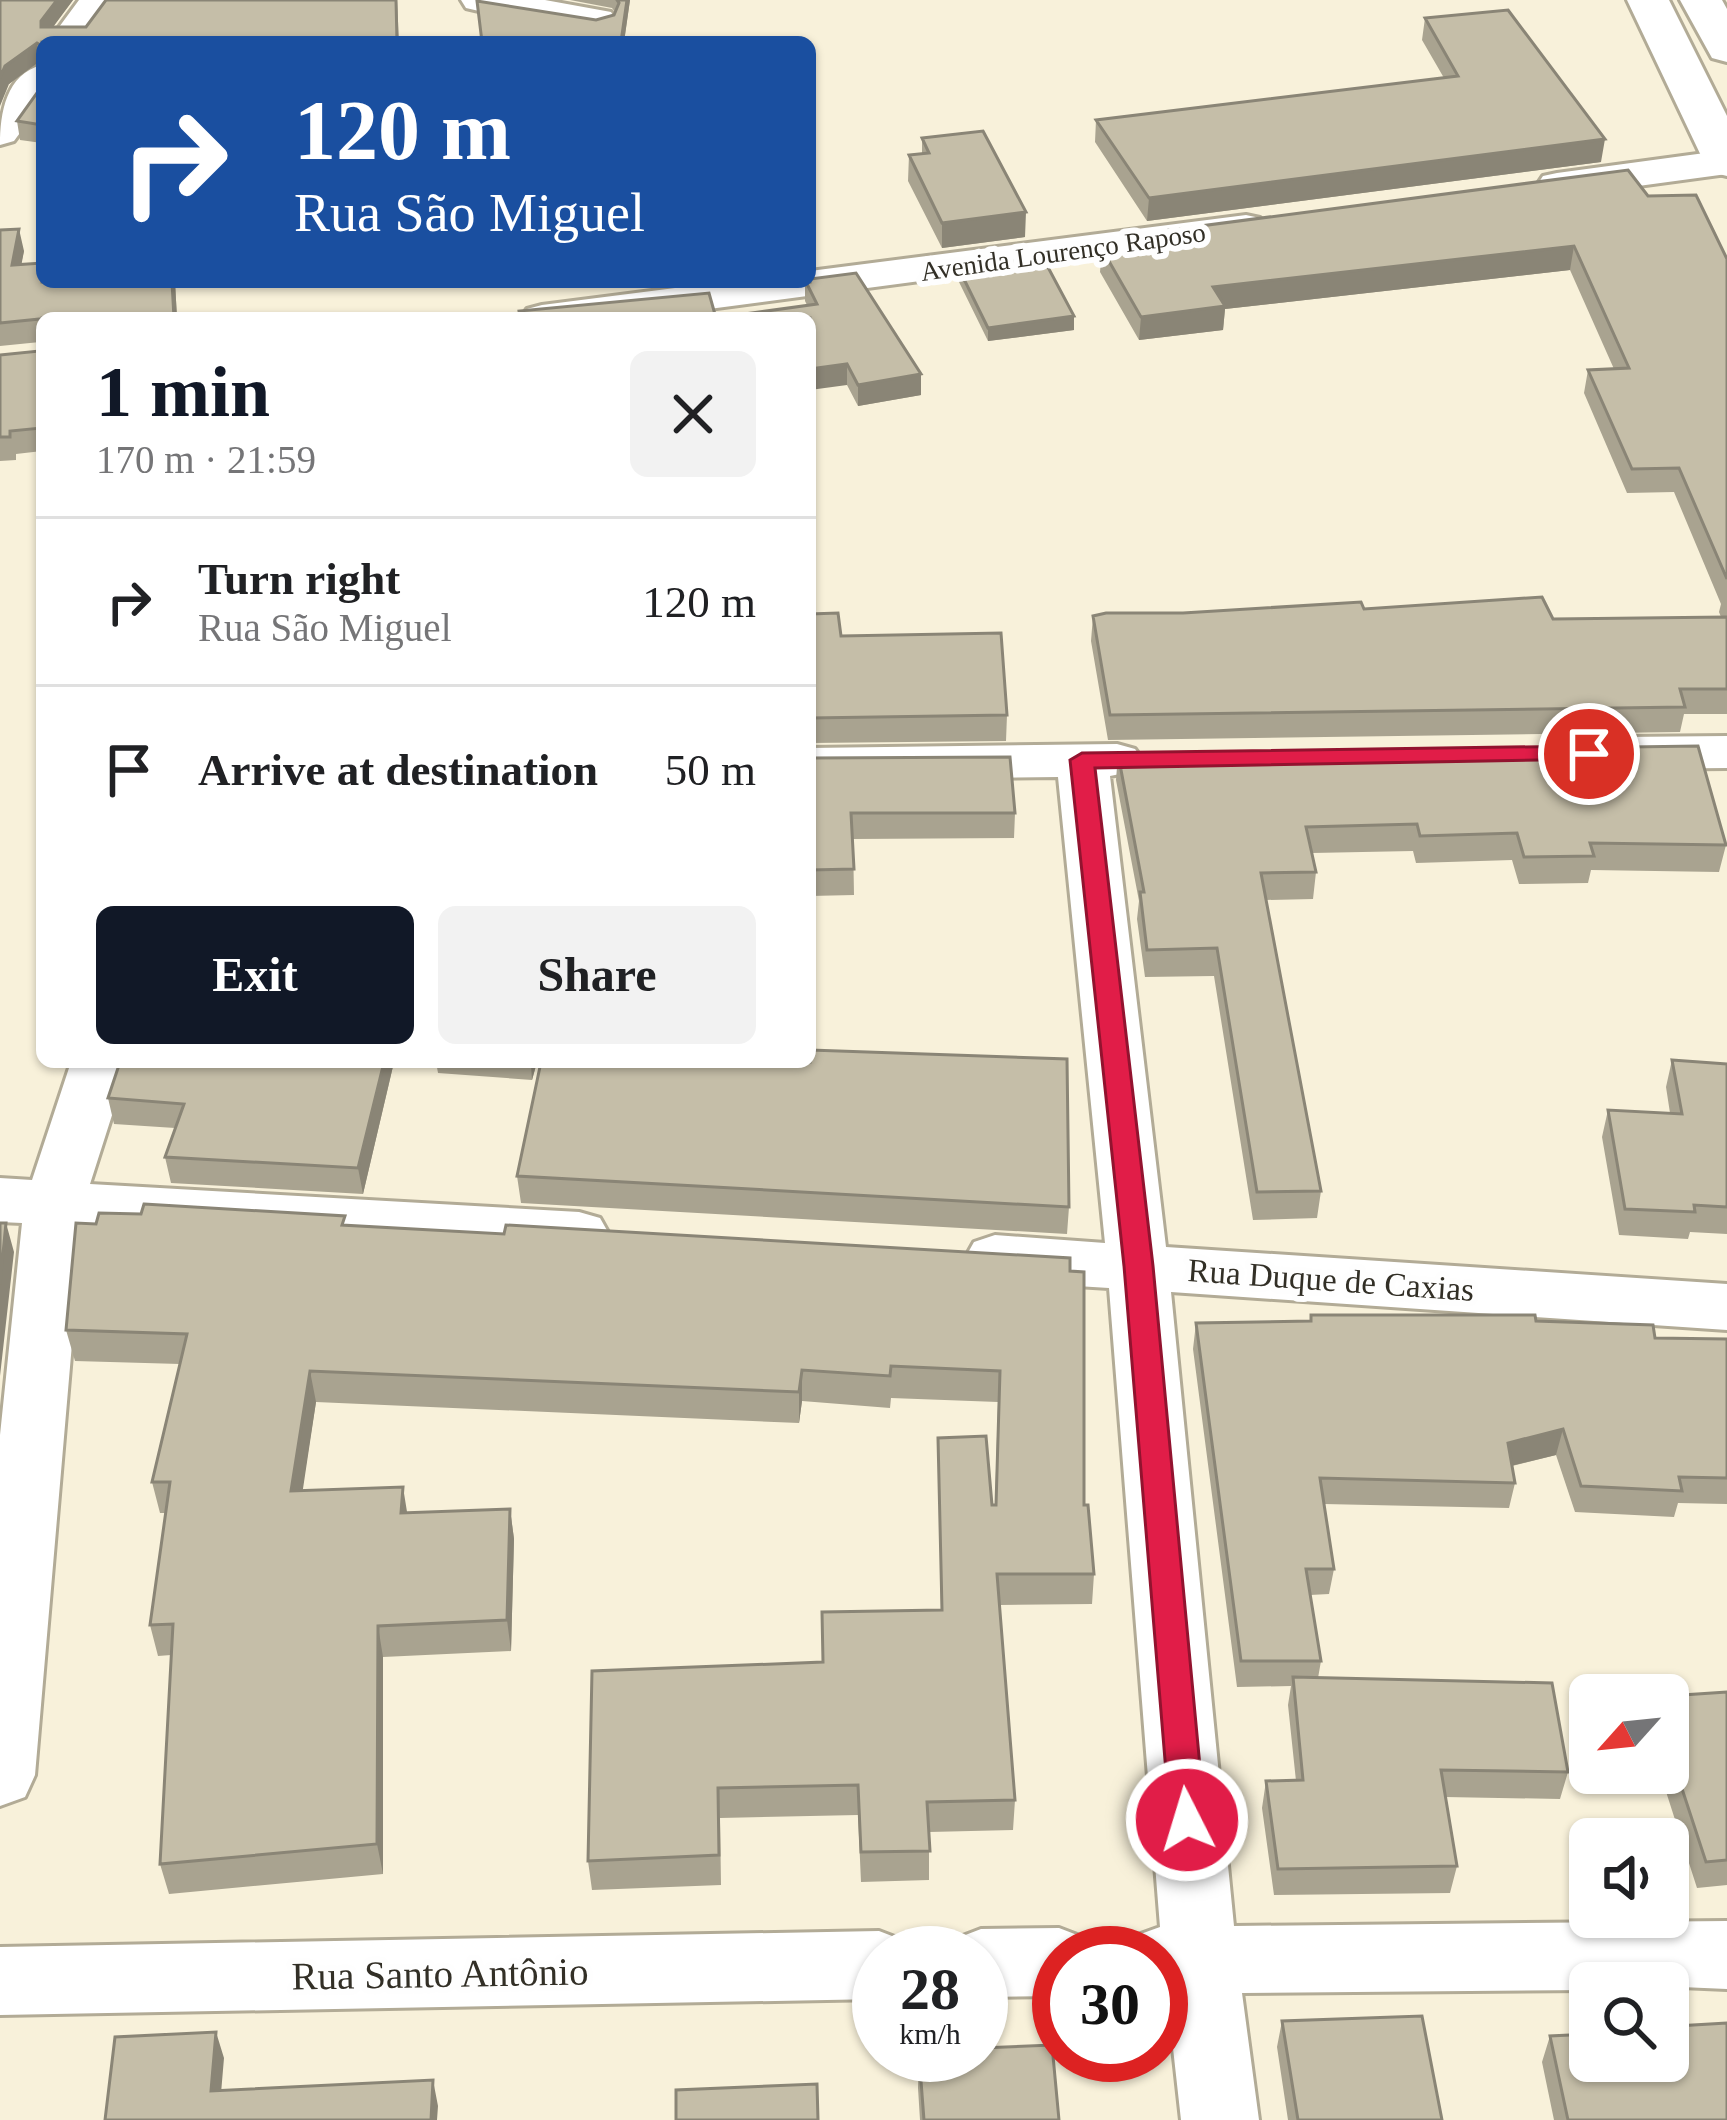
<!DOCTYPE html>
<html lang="en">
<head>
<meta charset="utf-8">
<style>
	:root { --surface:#fff; --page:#f2f2f2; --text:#202124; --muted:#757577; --line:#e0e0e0; --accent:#111827 }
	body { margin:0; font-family:Georgia,serif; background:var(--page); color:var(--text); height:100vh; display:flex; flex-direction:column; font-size:45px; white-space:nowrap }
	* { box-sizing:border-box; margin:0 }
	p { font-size:39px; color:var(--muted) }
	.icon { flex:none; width:66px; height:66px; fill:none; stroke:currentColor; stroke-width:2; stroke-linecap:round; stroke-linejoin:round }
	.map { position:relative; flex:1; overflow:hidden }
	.details { position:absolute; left:36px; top:312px; width:780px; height:756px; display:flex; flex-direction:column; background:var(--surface); border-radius:18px; box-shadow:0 3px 9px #0004 }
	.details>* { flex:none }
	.banner { position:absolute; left:36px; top:36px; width:780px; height:252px; border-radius:18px; box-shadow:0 3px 9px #0004; background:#1a4fa0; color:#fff; overflow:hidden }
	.needle { width:78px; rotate:243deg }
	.buttons { position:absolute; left:1569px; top:1674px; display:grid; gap:24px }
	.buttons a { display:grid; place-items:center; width:120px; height:120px; border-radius:18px; background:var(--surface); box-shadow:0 3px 9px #0004; font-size:60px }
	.speed { position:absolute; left:852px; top:1926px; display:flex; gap:24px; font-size:60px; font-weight:700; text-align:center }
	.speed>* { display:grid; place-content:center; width:156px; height:156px; border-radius:50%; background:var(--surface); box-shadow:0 3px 9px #0004; line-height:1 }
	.speed small { font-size:30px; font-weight:400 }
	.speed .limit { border:18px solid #d22; background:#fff; color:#111 }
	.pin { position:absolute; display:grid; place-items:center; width:102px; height:102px; color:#fff; margin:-51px; border:6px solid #fff; border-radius:50%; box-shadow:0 3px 12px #0007 }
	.me { position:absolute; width:132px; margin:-66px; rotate:355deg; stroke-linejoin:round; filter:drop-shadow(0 0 9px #0008) }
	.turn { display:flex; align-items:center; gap:42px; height:252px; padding:0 60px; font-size:54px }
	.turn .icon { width:156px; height:156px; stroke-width:2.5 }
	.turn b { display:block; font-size:84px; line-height:102px }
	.round { display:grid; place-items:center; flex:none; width:126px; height:126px; border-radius:18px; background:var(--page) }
	.headline { display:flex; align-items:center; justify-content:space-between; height:204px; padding:0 60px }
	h1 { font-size:72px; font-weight:600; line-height:90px; color:var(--accent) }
	.cta { display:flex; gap:24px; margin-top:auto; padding:24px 60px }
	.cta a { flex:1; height:138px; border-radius:18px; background:var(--accent); color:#fff; font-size:48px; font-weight:600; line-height:138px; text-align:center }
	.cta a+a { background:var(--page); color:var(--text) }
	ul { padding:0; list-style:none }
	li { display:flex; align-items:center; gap:36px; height:168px; padding:0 60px; border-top:3px solid var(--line) }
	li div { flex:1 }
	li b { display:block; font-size:45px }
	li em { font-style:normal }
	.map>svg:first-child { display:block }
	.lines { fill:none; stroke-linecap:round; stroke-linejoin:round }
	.minor-casing { stroke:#b2ab96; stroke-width:6 }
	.tertiary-casing { stroke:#b2ab96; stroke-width:6 }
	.minor { fill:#fff; fill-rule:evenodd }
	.tertiary { fill:#fff; fill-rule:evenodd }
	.wall { fill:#a9a390 }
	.shaded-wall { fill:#8a8576 }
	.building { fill:#c5bea8; stroke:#8a8576; stroke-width:3 }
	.route { fill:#e11d48; stroke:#92132f; stroke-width:3 }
	.labels { text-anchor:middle; stroke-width:12; stroke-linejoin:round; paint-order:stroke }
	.far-street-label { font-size:27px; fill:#322f26; stroke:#fefefe }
	.street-label { font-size:33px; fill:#322f26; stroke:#fefefe }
	.near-street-label { font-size:39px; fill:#322f26; stroke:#fefefe }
</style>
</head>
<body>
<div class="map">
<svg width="1727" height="2120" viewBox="0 0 1727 2120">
	<rect width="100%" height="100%" fill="#f8f1da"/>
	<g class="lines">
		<defs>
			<path id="minor" d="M79 0H116L86 42H48Z
				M461 0H545L611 12 616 20 611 28 598 31 479 11 466 8Z
				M42 65V103L14 141 0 145C0 113 6 74 42 65Z
				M1727 150V174L1557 197 1543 194 1537 185 1543 176 1557 173Z
				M1246 215 1260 218 1266 227 1260 236 641 318H521L527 309 542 305 722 282H810V271Z
				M1727 736V768L1623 769 1605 764 1597 753 1605 742 1623 737Z
				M1117 744 1135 749 1143 760 1135 771 1110 776 1166 1247 1727 1284V1330L1171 1292 1234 1926 1727 1921V1989L1590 1983V1990L1242 1993 1259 2120H1181L1167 1994H1161V1953H1127L1135 1936 1160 1927 1109 1288 995 1281 974 1274 965 1258 974 1242 995 1235 1105 1243 1058 777 810 780V748Z
				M71 1062H129L90 1184 579 1212 600 1218 609 1234 600 1250 579 1256 82 1227 35 1775 25 1797 0 1806V1435L22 1223 0 1222V1178L32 1180Z
				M1059 1928 1085 1938 1092 1953H1059V1996L981 1997V1953H948L955 1939 981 1929Z
				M879 1931 905 1941 911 1953H879V1999L0 2015V1947Z"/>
			<path id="tertiary" d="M1627 0H1669L1727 116V176L1711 172 1704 162Z
				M1680 0H1722L1727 9V62L1712 58Z"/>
		</defs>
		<use href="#minor" class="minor-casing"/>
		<use href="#tertiary" class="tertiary-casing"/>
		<use href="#minor" class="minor"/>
		<use href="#tertiary" class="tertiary"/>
	</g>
	<path class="wall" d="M0 0H73L53 27H86L106 0H397L399 42H42V62L40 61 9 84Z
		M570 0H630L624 42H482L596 20 614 15 615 12 612 8Z
		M1425 18 1601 162 1147 221 1095 142 1096 120 1444 78 1422 40Z
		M42 86V143L20 140 17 121Z
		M922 138 1025 237 942 248 908 181 909 155 922 154Z
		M1648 196 1727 259V714H1684L1680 732 1108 740 1091 641 1093 616 1364 609 1553 619 1721 617 1719 612 1721 604 1674 492 1627 493 1584 393 1588 370 1614 369 1570 270 1225 309 1223 330 1139 340 1100 272 1102 249 1169 241 1170 230Z
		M0 230 24 251 21 264 175 282 177 318H42V451L16 454V460L0 461V355L40 351V342L0 346Z
		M958 267 1074 330 988 341 958 280Z
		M805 282H810L921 395 858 406 847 385 716 318 807 305 805 301Z
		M810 614 841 636 1007 715 1006 741 810 743Z
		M1118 754 1726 845 1719 872 1591 870 1588 883 1519 884 1512 860 1416 863 1413 851 1312 853 1316 872 1313 899 1266 900 1321 1191 1317 1218 1253 1220 1214 976 1145 977 1137 919 1139 901 1116 780Z
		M810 758 1015 813 1014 838 853 839 854 895 810 896Z
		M1672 1060 1727 1064V1234L1690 1232 1688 1239 1619 1235 1602 1137 1608 1110 1670 1113 1666 1087Z
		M120 1062H394L363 1194 171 1183 165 1157 175 1128 114 1124 108 1098Z
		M436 1062H537L532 1080 438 1073Z
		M517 1176 1069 1207 1067 1234 521 1203Z
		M346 1225 504 1234 1070 1258 1084 1505 1094 1574 1092 1604 999 1605 1015 1800 1013 1830 929 1832V1880L861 1882 858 1815 720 1818 721 1885 592 1890 588 1861 823 1662 941 1610 938 1438 992 1505H995L998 1402 891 1398 890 1408 802 1401 799 1423 316 1402 302 1490 407 1513 510 1509 514 1539 511 1651 383 1657V1874L169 1894 160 1864 171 1655 158 1656 150 1625 165 1513H160L152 1482 180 1364 75 1361 66 1330Z
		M1311 1315 1536 1321 1655 1338 1727 1339V1504L1678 1503 1674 1517 1575 1512 1556 1455 1512 1466 1515 1483 1509 1508 1324 1504 1334 1569 1329 1594 1310 1595 1321 1661 1318 1678 1568 1772 1560 1799 1445 1797 1457 1866 1450 1893 1274 1895 1262 1808 1266 1781H1296L1288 1705 1291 1686 1237 1687 1193 1349 1196 1323 1310 1321Z
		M1727 1692V1885L1697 1888 1660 1773H1668V1696Z
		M1282 2021 1442 2120H1288L1277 2047Z
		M1677 2026 1727 2120H1554L1542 2062 1550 2036 1675 2031Z
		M919 2055 1059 2120H920L918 2088Z"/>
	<path class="shaded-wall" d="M57 0H73L44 39 41 21Z
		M627 0H630L624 42H621Z
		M37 43 40 61 9 84 0 106V78L5 66Z
		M1605 139 1601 162 1147 221 1149 198Z
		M1026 212 1025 237 942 248V223Z
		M19 229 24 251 17 288 12 265Z
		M1574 246 1570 270 1225 309 1223 330 1139 340 1141 317 1213 287Z
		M172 282H175L177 318H174Z
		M1074 316V330L988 341V328Z
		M847 364V385L810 390V369Z
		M921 374V395L858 406V385Z
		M384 1062H394L363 1194 358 1168Z
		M532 1062H537L532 1080 531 1065Z
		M6 1223 14 1252 0 1376V1284Z
		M802 1370V1401L799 1423V1392Z
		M310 1371 316 1402 298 1522 291 1491Z
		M1563 1429 1556 1455 1502 1468 1508 1443Z
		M403 1487 408 1518 401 1513Z
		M510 1509 514 1539 511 1651 507 1620Z
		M378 1626 383 1657V1874L377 1844Z
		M216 2032 224 2058 219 2117 211 2091Z
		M433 2080 438 2106 437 2120H431Z"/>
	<path class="building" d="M0 0H57L41 21V27H86L106 0H396L397 42H42V46L37 43 5 66 0 78Z
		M617 0H627L621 42H482L477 1 596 20 614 15 619 3Z
		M1508 10 1605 139 1149 198 1096 120 1458 76 1425 18Z
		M42 86V125L17 121Z
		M983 131 1026 212 942 223 909 155 929 153 922 138Z
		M1628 170 1648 196 1696 195 1727 259V579L1679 468 1632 469 1588 370 1629 368 1574 246 1213 287 1225 306 1141 317 1102 249 1177 240 1170 230Z
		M19 229 12 265 42 263V282H172L174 318H42V428L10 431V437H0V355L40 351V319L0 323V230Z
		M1042 256 1074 316 988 328 958 267Z
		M856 273 921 374 858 385 847 364 810 369V318H520L519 311 709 293 716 318 817 304 806 282H810V279Z
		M1542 597 1553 619 1727 617V689H1680L1685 707 1110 715 1093 616 1106 613H1183L1361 602 1364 609Z
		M838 613 841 636 1001 633 1007 715 810 718V614Z
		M1698 746 1726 845 1590 843 1594 856 1524 857 1517 833 1420 836 1417 824 1306 827 1316 872 1261 873 1321 1191 1257 1192 1217 948 1147 950 1140 892H1144L1118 754Z
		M1010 757 1015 813H851L854 869 810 870V758Z
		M810 1050 1067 1059 1069 1207 517 1176 541 1062H810Z
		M1672 1060 1727 1064V1207L1694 1205 1695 1212 1625 1209 1608 1110 1682 1114Z
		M120 1062H384L358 1168 165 1157 184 1104 108 1098Z
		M483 1062H532L531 1065Z
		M144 1204 345 1216 342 1225 504 1234 506 1225 1070 1258V1271L1084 1272V1505H1088L1094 1574H997L1015 1800 927 1802 930 1851 861 1852 858 1785 718 1788 719 1855 588 1861 592 1671 823 1662 822 1612 942 1610 938 1438 986 1436 992 1505H996L1000 1371 891 1366 890 1376 802 1370 799 1392 310 1371 291 1491 403 1487 401 1513 510 1509 507 1620 378 1626 377 1844 160 1864 173 1624 150 1625 170 1482H152L187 1334 66 1330 76 1223 96 1224 99 1213 141 1214Z
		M0 1223H6L0 1284Z
		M1311 1315H1535L1536 1321 1653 1325 1655 1338 1727 1339V1478L1679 1477 1682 1491 1581 1486 1563 1429 1508 1443 1515 1483 1320 1478 1334 1569H1306L1321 1661H1241L1196 1323 1311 1321Z
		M1293 1677 1552 1683 1568 1772 1441 1770 1457 1866 1278 1869 1266 1781 1303 1780Z
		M1727 1692V1860L1706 1862 1668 1746V1696Z
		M1422 2016 1442 2120H1298L1282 2021Z
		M1727 2023V2120H1568L1550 2036 1590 2034V2061H1668V2032L1678 2031 1677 2026Z
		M216 2032 211 2091 433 2080 431 2120H105L115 2037Z
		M1052 2045 1059 2120H924L919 2055H981V2048Z
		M817 2084 818 2120H676V2090Z"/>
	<path class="route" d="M1589 746 1601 754 1597 759 1095 768 1153 1266 1205 1820 1200 1831 1187 1835 1175 1831 1170 1820 1124 1266 1070 760 1082 753Z"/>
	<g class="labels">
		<g class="far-street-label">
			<text transform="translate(1063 252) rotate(-8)" y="9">Avenida Lourenço Raposo</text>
		</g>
		<g class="street-label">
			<text transform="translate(1331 1279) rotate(4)" y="12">Rua Duque de Caxias</text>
		</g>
		<g class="near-street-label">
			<text transform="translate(440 1973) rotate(-1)" y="14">Rua Santo Antônio</text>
		</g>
	</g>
</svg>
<div class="buttons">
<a><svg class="needle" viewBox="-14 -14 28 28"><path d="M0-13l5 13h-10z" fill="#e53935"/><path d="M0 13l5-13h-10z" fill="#757577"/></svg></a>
<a><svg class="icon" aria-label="sound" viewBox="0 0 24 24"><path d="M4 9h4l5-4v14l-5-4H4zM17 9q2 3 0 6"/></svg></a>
<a><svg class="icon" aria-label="search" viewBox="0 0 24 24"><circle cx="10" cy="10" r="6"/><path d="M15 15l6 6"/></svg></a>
</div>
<div class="speed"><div>28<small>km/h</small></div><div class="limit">30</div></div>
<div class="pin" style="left:1589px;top:754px;background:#d93025"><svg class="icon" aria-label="arrive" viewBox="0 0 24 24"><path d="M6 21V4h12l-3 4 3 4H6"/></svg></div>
<svg class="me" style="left:1187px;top:1820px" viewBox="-20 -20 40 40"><circle r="17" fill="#e11d48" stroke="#fff" stroke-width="3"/><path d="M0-11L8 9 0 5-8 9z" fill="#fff"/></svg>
<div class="banner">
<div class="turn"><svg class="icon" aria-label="right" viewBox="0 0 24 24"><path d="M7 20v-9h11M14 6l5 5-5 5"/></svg><div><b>120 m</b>Rua São Miguel</div></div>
</div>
<section class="details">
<div class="headline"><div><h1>1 min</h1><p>170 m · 21:59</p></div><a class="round"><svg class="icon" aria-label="close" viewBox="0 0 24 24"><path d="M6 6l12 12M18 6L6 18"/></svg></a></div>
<ul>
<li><svg class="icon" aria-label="right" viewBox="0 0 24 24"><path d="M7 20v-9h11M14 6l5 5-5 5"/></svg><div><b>Turn right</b><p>Rua São Miguel</p></div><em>120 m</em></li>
<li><svg class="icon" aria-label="arrive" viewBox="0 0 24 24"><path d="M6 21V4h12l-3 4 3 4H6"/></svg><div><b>Arrive at destination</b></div><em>50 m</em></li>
</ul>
<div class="cta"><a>Exit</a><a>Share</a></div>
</section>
</div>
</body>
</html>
